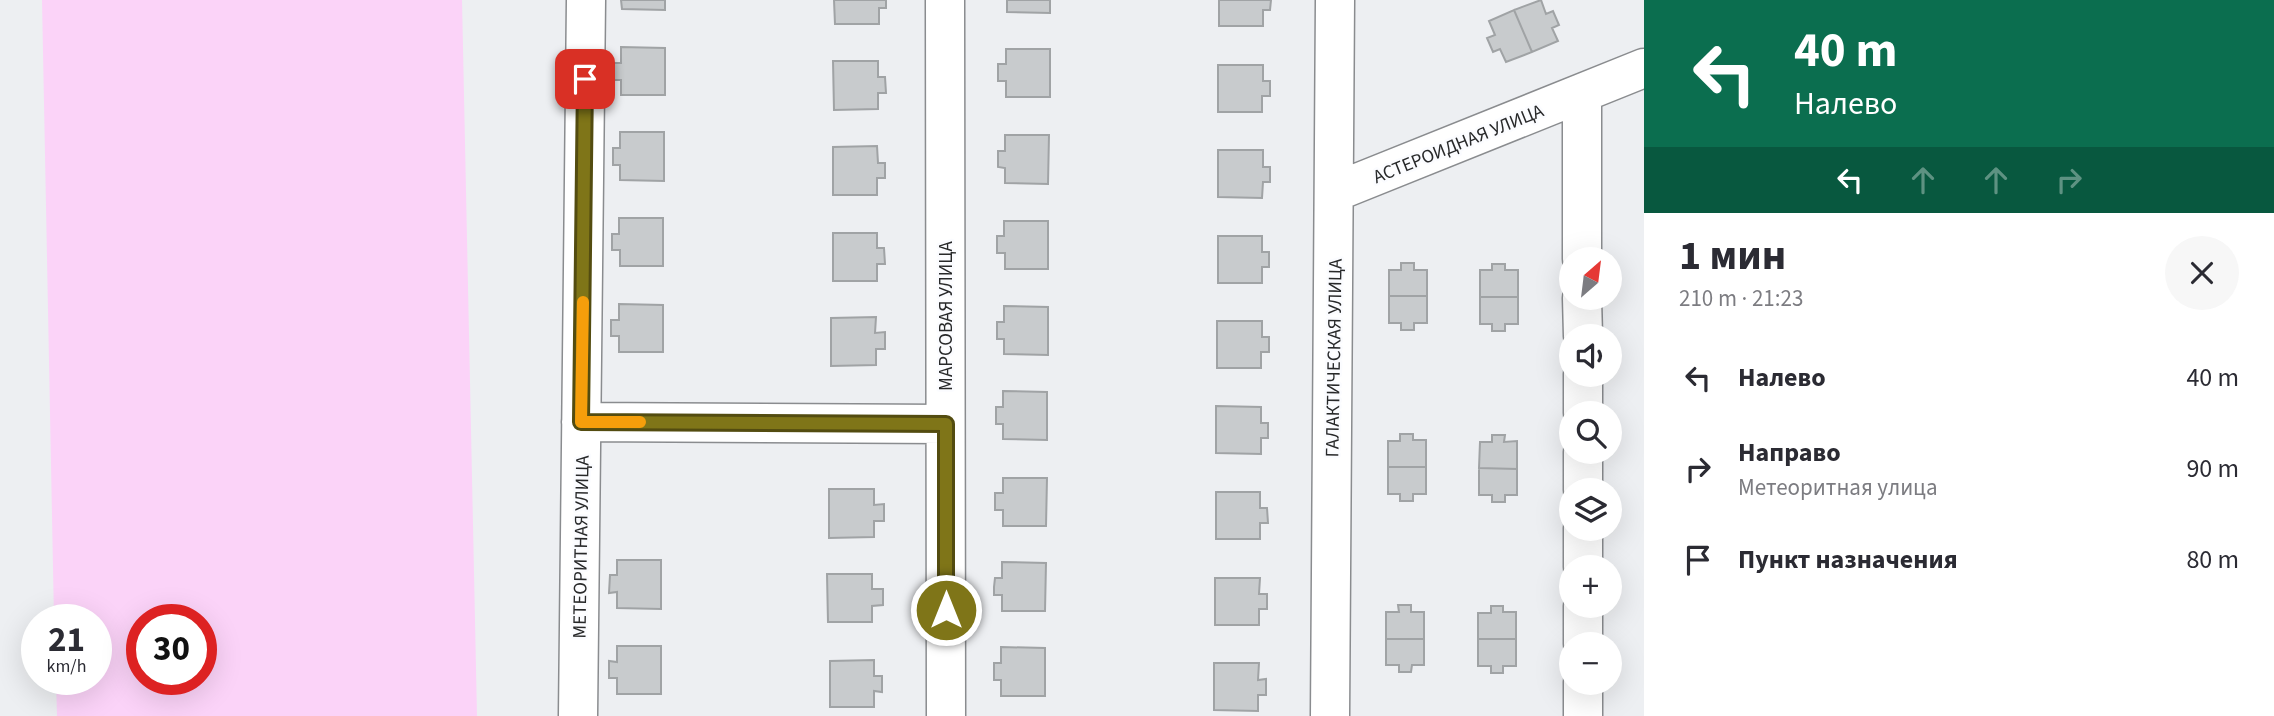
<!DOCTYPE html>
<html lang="ru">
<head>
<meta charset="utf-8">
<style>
	:root { --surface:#fff; --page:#f7f7f7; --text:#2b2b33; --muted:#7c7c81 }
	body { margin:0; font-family:"Source Sans 3",sans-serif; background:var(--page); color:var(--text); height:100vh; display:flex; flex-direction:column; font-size:26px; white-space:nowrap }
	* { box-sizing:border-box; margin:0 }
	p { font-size:23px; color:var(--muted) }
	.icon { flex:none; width:38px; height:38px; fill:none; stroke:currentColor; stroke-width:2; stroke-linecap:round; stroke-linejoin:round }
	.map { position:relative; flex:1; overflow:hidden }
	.details { display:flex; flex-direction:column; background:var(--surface); width:630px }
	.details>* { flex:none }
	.top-card { background:#0b6e4f; color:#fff; overflow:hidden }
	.needle { width:46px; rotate:28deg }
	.buttons { position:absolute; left:1559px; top:247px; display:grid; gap:14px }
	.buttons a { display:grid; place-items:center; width:63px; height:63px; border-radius:50%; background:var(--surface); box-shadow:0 7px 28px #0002; font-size:35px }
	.speed { position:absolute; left:21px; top:604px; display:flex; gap:14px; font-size:35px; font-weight:700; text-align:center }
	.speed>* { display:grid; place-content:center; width:91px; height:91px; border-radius:50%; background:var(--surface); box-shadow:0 7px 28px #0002; line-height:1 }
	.speed small { font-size:18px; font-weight:400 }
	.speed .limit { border:10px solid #d22; background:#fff; color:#111 }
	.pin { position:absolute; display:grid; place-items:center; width:60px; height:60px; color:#fff; margin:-30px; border-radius:14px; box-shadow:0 4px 10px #0006 }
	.me { position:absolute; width:77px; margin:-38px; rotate:0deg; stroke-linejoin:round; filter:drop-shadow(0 0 5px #0008) }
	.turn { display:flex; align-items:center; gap:24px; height:147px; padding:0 35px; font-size:32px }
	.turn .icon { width:91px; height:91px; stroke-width:2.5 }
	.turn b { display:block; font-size:49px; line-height:60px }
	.lanes { display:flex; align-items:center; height:66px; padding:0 35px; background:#0003; justify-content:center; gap:35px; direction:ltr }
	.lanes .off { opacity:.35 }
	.round { display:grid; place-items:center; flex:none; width:74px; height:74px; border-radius:37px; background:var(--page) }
	.overview { display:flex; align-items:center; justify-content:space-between; height:119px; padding:0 35px }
	h1 { font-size:42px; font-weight:700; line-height:52px }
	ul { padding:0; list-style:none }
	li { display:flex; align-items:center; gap:21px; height:91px; padding:0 35px }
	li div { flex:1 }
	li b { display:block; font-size:26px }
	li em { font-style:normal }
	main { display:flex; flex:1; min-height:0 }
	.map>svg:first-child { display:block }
	.green { fill:#fbd3f8; fill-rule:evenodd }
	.building { fill:#c8cbcd; stroke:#a0a3a5; stroke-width:2 }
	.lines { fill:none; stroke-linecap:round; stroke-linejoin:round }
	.minor-casing { stroke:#8a8c8f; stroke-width:41 }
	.minor { stroke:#fff; stroke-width:38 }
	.route-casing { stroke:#534c10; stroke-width:18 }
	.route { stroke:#7f7518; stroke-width:12 }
	.slow { stroke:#f59e0b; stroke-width:12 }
	.labels { text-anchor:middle; stroke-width:5; stroke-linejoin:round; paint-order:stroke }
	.street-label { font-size:19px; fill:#28292a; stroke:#fbfcff }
</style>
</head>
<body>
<main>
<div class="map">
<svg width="1644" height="716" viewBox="0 0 1644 716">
	<rect width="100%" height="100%" fill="#edeff2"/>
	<path class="green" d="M42 0H462L477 716H57L56 679H96V620L54 619ZM142 620H201V679H142Z"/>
	<path class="building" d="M621 0H665V10L622 9Z
		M834 0H886V8H879V24H835Z
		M1007 0H1050V13L1007 12Z
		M1219 0H1271L1270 10H1263V26H1219Z
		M1541 0 1546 14 1553 11 1559 25 1552 28 1558 41 1532 52 1514 10Z
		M1514 10 1532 52 1506 62 1500 49 1493 52 1487 38 1495 35 1489 21Z
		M621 47 665 48V95H621V80H614V63H621Z
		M1006 49H1050V97H1006V81H998V64H1006Z
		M833 61H878V77H885L886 93H878V109L834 110Z
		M1218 65H1263V81H1270V96H1262V112H1218Z
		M620 132H664V181L620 180V165H613V148H620Z
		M1005 135H1049L1048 184 1005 183V168L998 167V151H1005Z
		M877 146 878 163H885V178H877V195H833V147Z
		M1218 150H1263V167H1270V182H1263L1262 198 1218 197Z
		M619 218H663V266H620V250H612V234H619Z
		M1004 221H1048V269H1005V253H997V236H1004Z
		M833 233H877V248H884L885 264H877V281H833Z
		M1218 236H1262V252H1269V267H1262V283H1218Z
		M1401 263H1414V270H1427V296H1389V270H1401Z
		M1492 264H1505V270H1518V297H1480V270H1492Z
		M1389 296H1427V323H1414V330H1401V323H1389Z
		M1480 297H1518V324H1505V331H1492V324H1480Z
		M619 304 663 305V352H619V336H611V320H619Z
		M1004 306 1048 307V355L1004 354V339H997V322H1004Z
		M876 317 875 333 885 332V349H876V365L831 366V318Z
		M1217 321H1262V337H1269V352H1261V368H1217Z
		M1003 391 1047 392V440L1003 439V424H996V407H1003Z
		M1216 406 1261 407V423H1268V438H1261V454L1216 453Z
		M1400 434H1413V440H1426V467H1388V441H1400Z
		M1492 435H1505L1504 442 1517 441V469L1479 468 1480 442H1492Z
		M1388 467H1426V494H1413V501H1400V494H1388Z
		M1479 468 1517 469V495H1505V502H1492V495H1479Z
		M1003 478H1047L1046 526H1003V510H995V493H1003Z
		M829 489H874V505L884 504V521H874V537L829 538Z
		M1216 492H1260V508H1267L1268 523H1260V539H1216Z
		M617 560H661V609L617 608V592L609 593 610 575H617Z
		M1002 562 1046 563 1045 611H1002V595H994V587L995 578H1002Z
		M827 574H872V589H883V605L872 606V622H828Z
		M1215 578H1260L1259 594H1267V609H1259V625H1215Z
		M1398 605H1411V612H1424V639H1386V612H1399Z
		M1491 606H1503V612H1516V639H1478V613H1491Z
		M1386 639H1424V665H1412L1411 672H1399V665H1386Z
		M1478 639H1516V666H1503V673H1491V666H1478Z
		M617 646H661V694H617V678H609V661L617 662Z
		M1001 647 1045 648V696H1001V680H994V663H1001Z
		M874 660V676H882V692L874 691V707H830V661Z
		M1214 663H1259L1258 680 1266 679V695H1258V711L1214 710Z"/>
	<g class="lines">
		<defs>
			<path id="minor" d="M945 0 946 716
				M1582 93V259
				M1335 192 1644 68
				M1582 298 1583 336
				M1583 374V413
				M581 422 945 424
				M1583 452V490
				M1583 528V567
				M1583 606V644
				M1583 682V716
				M578 716 586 0
				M1330 716 1335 0"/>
		</defs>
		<use href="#minor" class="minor-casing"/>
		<use href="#minor" class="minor"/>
	</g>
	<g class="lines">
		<defs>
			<path id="route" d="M585 79 581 422 946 424V610"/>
		</defs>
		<use href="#route" class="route-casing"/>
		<use href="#route" class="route"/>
		<path class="slow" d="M583 302 581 422H640"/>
	</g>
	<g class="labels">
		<g class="street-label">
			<text transform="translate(1458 143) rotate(-22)" y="7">АСТЕРОИДНАЯ УЛИЦА</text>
			<text transform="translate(945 316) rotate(-90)" y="7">МАРСОВАЯ УЛИЦА</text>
			<text transform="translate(1333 358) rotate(-89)" y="7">ГАЛАКТИЧЕСКАЯ УЛИЦА</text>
			<text transform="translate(580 547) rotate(-89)" y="7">МЕТЕОРИТНАЯ УЛИЦА</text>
		</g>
	</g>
</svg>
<div class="buttons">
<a><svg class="needle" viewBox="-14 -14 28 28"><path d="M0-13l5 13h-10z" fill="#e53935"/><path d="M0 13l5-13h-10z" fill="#7c7c81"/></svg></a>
<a><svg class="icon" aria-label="sound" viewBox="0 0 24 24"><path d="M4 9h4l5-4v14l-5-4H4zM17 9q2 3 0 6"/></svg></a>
<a><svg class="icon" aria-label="search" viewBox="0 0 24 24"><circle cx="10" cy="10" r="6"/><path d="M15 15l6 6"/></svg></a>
<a><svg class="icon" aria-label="layers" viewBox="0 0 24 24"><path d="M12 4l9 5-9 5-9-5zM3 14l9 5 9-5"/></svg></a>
<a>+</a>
<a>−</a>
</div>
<div class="speed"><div>21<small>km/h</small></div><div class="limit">30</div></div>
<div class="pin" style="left:585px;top:79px;background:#d93025"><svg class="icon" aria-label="arrive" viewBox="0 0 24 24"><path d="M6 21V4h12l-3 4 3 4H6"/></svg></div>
<svg class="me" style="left:946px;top:610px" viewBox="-20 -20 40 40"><circle r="17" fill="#7f7518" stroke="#fff" stroke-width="3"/><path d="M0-11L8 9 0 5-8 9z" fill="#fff"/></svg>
</div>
<section class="details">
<div class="top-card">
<div class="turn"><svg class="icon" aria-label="left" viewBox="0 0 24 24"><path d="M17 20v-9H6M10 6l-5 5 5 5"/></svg><div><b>40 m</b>Налево</div></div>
<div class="lanes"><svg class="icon" aria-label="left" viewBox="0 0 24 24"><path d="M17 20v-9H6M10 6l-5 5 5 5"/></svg><svg class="icon off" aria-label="ahead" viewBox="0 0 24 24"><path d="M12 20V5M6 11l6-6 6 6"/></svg><svg class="icon off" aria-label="ahead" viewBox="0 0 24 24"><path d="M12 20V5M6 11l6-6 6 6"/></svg><svg class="icon off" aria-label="right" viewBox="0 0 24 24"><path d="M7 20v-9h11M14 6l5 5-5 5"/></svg></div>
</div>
<div class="overview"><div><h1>1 мин</h1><p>210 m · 21:23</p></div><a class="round"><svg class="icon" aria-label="close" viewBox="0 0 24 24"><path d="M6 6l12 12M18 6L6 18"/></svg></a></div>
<ul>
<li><svg class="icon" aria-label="left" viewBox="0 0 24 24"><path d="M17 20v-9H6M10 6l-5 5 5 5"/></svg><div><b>Налево</b></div><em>40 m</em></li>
<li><svg class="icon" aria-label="right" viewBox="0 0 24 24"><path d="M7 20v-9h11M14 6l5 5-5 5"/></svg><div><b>Направо</b><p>Метеоритная улица</p></div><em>90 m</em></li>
<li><svg class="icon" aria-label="arrive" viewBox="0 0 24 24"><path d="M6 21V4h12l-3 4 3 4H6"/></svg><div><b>Пункт назначения</b></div><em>80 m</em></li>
</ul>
</section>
</main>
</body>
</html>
